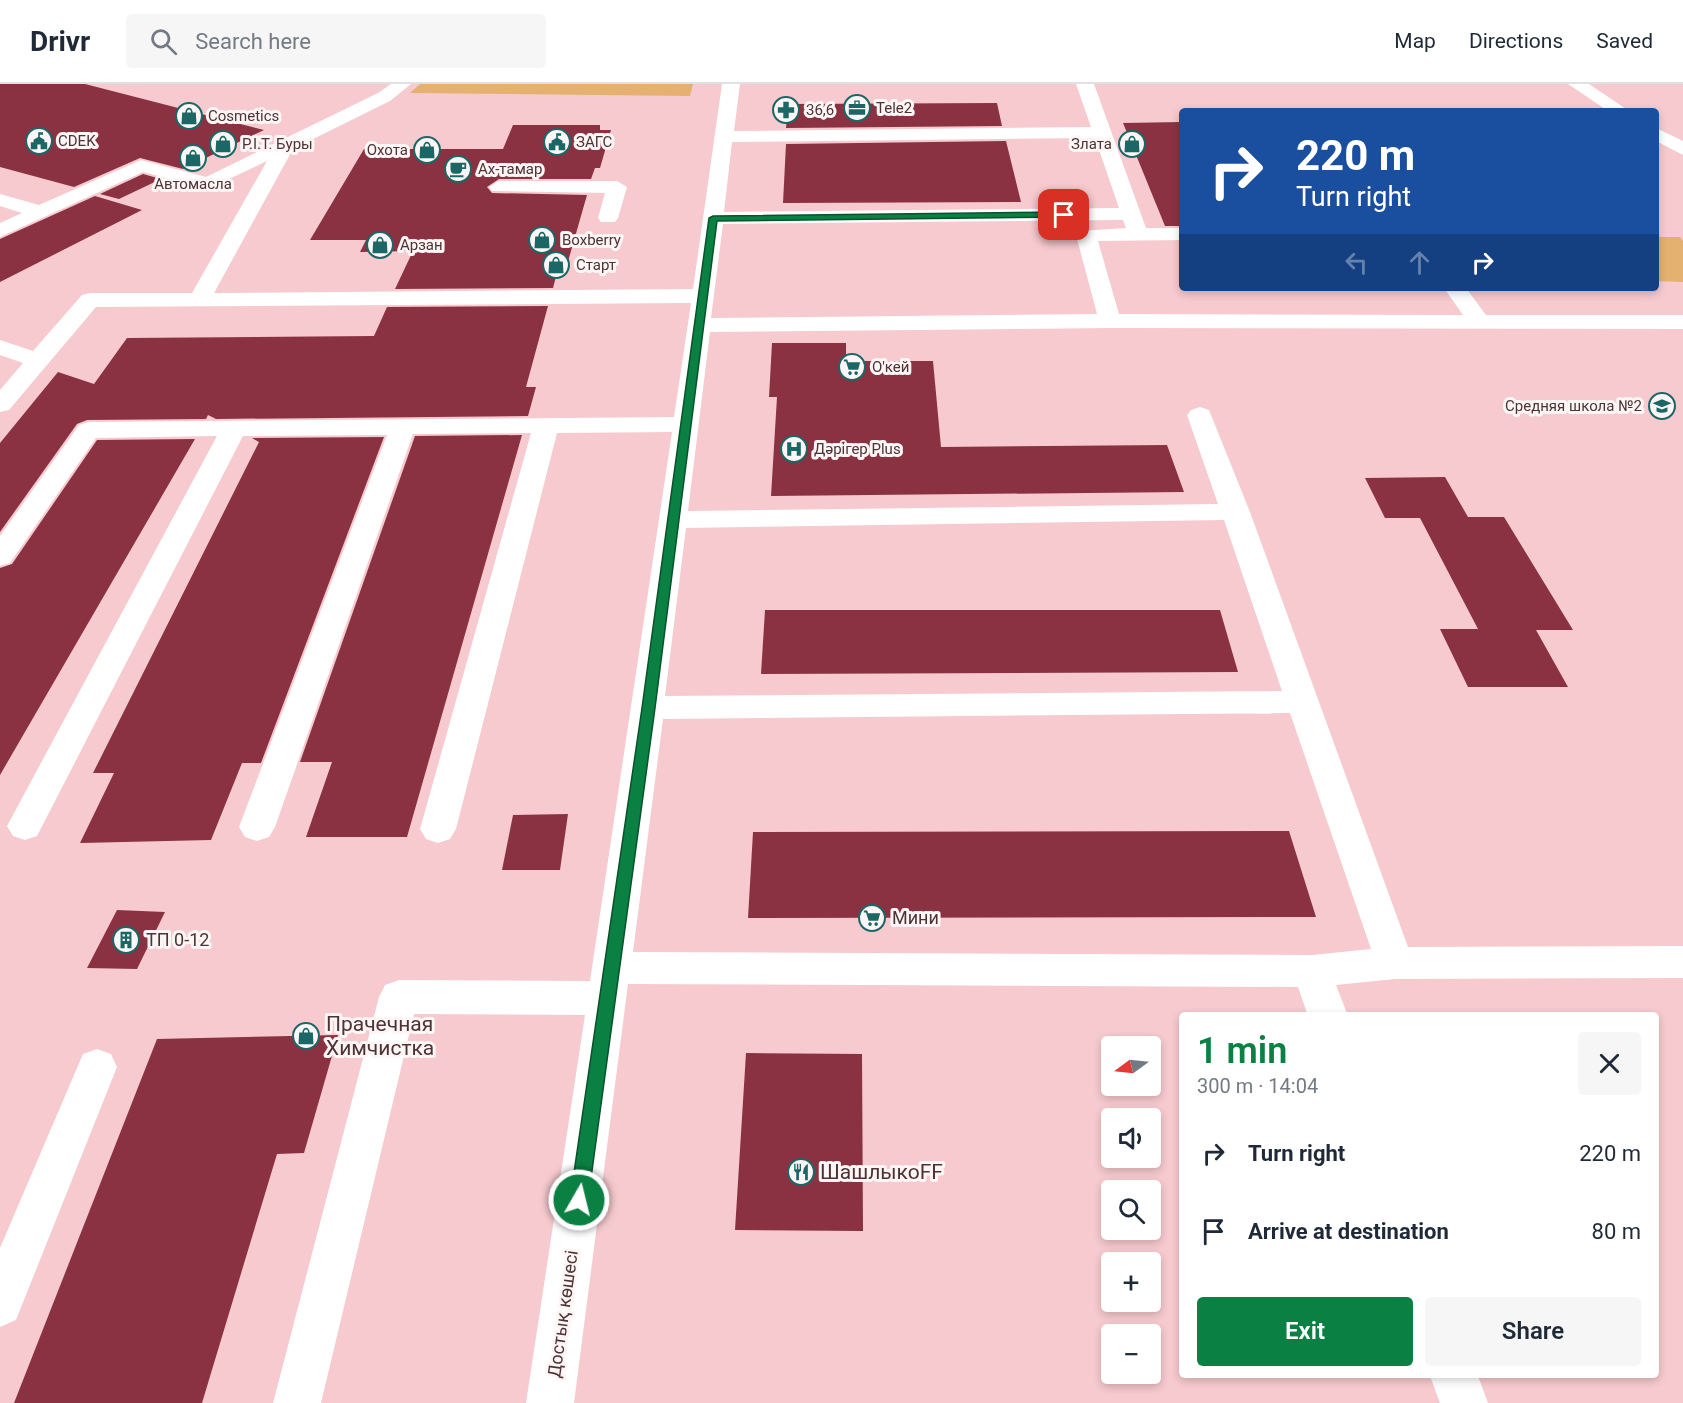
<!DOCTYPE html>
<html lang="en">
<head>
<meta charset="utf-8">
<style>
	:root { --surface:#fff; --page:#f6f6f7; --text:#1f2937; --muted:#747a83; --line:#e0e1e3; --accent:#0b8043 }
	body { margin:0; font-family:Roboto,sans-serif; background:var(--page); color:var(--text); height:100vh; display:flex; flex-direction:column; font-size:22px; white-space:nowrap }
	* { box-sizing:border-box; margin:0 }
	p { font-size:20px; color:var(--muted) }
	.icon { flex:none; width:33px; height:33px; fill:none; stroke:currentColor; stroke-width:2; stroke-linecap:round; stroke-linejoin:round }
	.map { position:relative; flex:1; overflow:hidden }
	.drawer { position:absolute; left:1179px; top:928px; width:480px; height:366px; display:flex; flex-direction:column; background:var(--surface); border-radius:6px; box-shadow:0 3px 9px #0003 }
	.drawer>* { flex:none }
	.hud { position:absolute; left:1179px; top:24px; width:480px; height:183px; border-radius:6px; box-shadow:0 3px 9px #0003; background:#1a4fa0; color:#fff; overflow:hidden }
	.needle { width:39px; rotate:255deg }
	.tools { position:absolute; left:1101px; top:952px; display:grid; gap:12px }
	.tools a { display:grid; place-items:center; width:60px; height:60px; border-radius:6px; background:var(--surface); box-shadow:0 3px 9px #0003; font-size:30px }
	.pin { position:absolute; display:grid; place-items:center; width:51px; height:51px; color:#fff; margin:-26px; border-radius:12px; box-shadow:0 3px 9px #0006 }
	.me { position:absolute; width:66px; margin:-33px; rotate:8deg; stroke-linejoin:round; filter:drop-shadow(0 0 4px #0008) }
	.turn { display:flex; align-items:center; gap:21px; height:126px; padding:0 18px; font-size:27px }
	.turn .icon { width:78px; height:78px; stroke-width:2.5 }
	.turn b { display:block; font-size:42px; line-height:51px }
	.lanes { display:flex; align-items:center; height:57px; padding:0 18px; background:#0003; justify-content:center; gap:30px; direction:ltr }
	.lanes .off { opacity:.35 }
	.round { display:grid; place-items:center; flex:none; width:63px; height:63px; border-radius:6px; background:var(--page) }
	.summary { display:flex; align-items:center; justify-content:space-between; height:102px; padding:0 18px }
	h1 { font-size:36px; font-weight:600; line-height:45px; color:var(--accent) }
	.action { display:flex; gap:12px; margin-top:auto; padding:12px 18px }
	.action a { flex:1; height:69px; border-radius:6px; background:var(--accent); color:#fff; font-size:24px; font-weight:600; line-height:69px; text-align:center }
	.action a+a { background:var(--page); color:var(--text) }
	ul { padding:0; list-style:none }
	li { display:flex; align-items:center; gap:18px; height:78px; padding:0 18px }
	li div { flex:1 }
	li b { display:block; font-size:22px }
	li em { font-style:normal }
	header { display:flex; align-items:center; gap:36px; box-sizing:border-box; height:84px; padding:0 30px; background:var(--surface); border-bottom:2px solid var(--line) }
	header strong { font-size:28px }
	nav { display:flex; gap:33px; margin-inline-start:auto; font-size:21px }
	.search { width:420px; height:54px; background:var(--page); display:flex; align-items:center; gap:15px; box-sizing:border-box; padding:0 21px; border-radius:6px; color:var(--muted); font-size:22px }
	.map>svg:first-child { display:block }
	.green { fill:#e4b170 }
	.building { fill:#8b3242 }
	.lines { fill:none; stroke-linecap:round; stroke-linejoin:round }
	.minor { fill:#fff; fill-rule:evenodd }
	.route { fill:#0b8043; stroke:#07532c; stroke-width:1.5 }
	.labels { text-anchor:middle; stroke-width:6; stroke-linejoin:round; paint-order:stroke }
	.far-poi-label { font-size:15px; fill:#4e3235; stroke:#fdf6f6; text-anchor:start }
	.poi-label { font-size:18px; fill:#4e3235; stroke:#fdf6f6; text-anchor:start }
	.street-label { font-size:18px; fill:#4e3235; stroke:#fdf6f6 }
	.near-poi-label { font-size:21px; fill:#4e3235; stroke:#fdf6f6; text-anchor:start }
</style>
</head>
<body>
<header>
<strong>Drivr</strong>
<div class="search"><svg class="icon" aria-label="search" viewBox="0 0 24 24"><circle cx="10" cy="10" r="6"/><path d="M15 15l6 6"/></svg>Search here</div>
<nav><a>Map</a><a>Directions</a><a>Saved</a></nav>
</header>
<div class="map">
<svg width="1683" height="1319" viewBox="0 0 1683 1319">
	<rect width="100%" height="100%" fill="#f6cace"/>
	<path class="green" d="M420 0H693L690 12 410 9Z
		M1656 153H1680L1683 157V198L1656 197Z"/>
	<path class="building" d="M0 0H85L264 46 183 85 140 74 74 103 0 83Z
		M997 19 1002 42 786 44 788 20Z
		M1182 38V142H1165L1123 39Z
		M513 41H600V46H611L600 84H595L591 95H499L487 103 492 109 587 111 567 181H559L553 204 395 205 413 167 360 168 366 156H310L364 65H503Z
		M1006 57 1021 118 783 119 786 60Z
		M143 90 161 95 119 115 100 110Z
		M95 112 142 126 0 198V155Z
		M548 222 526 303H536L528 332 216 335 208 331 206 335 87 336 77 340 0 448V359L58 288 94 300 127 254 374 252 387 223Z
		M772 259H846V277H933L941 363 1167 361 1184 408 771 412 777 313H769Z
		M522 351 407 753H306L332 678H300L415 352Z
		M384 353 261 679H242L211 756 80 759 114 689H93L259 358 252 354Z
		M195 355 0 691V484L12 480 97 356Z
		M1445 393 1468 433H1504L1573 546H1536L1568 603H1468L1440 545H1478L1420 434H1385L1365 394Z
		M765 526H1220L1238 588 761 590Z
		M568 730 560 786H502L513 731Z
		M1289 747 1316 833 748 834 753 748Z
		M117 826 165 828 137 885 87 884Z
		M338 951 304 1069 277 1070 202 1319H14L157 955Z
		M746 969 862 970 863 1147 735 1146Z"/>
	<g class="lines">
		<path class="minor" d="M391 0H411L390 17 293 65 214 209 693 205 722 0H740L734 47 1091 43 1076 0H1094L1146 144H1182V156L1098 157 1119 230 1463 231 1444 204H1466L1486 231H1683V245L1110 244 710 248 688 427 1218 420 1187 331 1191 326 1200 323 1209 326 1250 428 1408 863 1683 862V894L1395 895 1336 901 1348 932H1308L1298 903 628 900 574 1319H526L585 931 414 930 321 1319H273L379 913 385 901 399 896 590 897 672 348 557 349 456 745 450 755 438 759 426 755 420 745 531 349 413 350 275 743 269 753 257 757 245 753 239 743 387 351 243 352 37 752 25 756 13 752 7 742 217 352 96 354 10 479 0 482V452L79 341 88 338 674 333 691 219 96 223 9 326 0 328V306L23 279 0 271V256L33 267 82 211 90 209H192L267 77 208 105 143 88 0 153V139L22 129 0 122V110L39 121 141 76 206 93 378 9ZM1095 54 1119 124 724 128 732 58ZM1123 136 1126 144 1079 147 1076 151 1097 230 711 234 723 140ZM1224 436 1282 607 665 612 686 444ZM1290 629 1371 865 1312 871 633 868 663 635Z
			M1568 0H1589L1629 27H1608Z
			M1656 44 1683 57V71L1656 57Z
			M499 97H617L627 103 618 134 615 138H601L598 134 605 109 492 107 489 103Z
			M97 965 111 970 117 983 16 1236 0 1243V1164L83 970Z
			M1430 1292H1478L1488 1319H1440Z"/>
	</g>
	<path class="route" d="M1064 128 1067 133 717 137 655 624 588 1116 585 1123 579 1125 572 1123 570 1116 642 624 709 134 713 132Z"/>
	<defs>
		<symbol id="office-ring" viewBox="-11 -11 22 22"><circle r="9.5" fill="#fdf6f6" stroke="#1a6765" stroke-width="1.5"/><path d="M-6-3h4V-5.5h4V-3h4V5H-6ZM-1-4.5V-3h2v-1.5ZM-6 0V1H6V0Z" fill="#1a6765"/></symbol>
		<symbol id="pharmacy-ring" viewBox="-11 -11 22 22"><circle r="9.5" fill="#fdf6f6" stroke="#1a6765" stroke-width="1.5"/><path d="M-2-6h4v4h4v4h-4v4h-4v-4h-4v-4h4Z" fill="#1a6765"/></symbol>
		<symbol id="shop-ring" viewBox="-11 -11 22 22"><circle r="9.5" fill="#fdf6f6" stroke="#1a6765" stroke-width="1.5"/><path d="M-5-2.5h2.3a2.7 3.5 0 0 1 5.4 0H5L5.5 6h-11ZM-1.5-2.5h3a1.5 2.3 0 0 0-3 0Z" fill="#1a6765"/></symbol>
		<symbol id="civic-ring" viewBox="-11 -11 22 22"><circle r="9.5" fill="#fdf6f6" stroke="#1a6765" stroke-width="1.5"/><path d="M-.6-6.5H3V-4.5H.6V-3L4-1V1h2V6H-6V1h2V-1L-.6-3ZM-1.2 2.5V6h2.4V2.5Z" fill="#1a6765"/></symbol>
		<symbol id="cafe-ring" viewBox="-11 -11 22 22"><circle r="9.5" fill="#fdf6f6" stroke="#1a6765" stroke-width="1.5"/><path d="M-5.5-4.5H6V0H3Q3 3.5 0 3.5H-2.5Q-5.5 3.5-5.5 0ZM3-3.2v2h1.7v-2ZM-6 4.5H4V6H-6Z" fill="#1a6765"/></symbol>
		<symbol id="supermarket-ring" viewBox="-11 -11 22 22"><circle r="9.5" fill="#fdf6f6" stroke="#1a6765" stroke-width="1.5"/><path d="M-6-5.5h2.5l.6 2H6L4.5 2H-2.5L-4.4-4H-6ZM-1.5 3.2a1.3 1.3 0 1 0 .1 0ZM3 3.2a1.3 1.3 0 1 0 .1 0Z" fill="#1a6765"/></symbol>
		<symbol id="school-ring" viewBox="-11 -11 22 22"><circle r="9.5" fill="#fdf6f6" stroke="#1a6765" stroke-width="1.5"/><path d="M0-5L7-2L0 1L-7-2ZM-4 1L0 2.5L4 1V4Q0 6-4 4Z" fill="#1a6765"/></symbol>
		<symbol id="hospital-ring" viewBox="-11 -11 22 22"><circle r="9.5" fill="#fdf6f6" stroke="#1a6765" stroke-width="1.5"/><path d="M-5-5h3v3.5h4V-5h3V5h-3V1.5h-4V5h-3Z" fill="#1a6765"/></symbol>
		<symbol id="building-ring" viewBox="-11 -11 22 22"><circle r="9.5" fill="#fdf6f6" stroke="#1a6765" stroke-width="1.5"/><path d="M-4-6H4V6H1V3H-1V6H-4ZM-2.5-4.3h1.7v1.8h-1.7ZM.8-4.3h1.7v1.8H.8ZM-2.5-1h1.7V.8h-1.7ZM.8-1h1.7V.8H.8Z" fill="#1a6765"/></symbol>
		<symbol id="restaurant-ring" viewBox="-11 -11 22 22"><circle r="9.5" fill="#fdf6f6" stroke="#1a6765" stroke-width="1.5"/><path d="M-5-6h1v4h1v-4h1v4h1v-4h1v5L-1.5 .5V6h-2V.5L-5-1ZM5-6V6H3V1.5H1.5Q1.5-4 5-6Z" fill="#1a6765"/></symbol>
	</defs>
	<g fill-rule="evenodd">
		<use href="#office-ring" x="842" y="9" width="30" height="30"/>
		<use href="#pharmacy-ring" x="771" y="11" width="30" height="30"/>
		<use href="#shop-ring" x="174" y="17" width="30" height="30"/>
		<use href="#civic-ring" x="24" y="42" width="30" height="30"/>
		<use href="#civic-ring" x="542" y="43" width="30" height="30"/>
		<use href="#shop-ring" x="208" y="45" width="30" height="30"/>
		<use href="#shop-ring" x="1117" y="45" width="30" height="30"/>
		<use href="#shop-ring" x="412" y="51" width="30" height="30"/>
		<use href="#shop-ring" x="178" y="59" width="30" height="30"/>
		<use href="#cafe-ring" x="443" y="70" width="30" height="30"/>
		<use href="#shop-ring" x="527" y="141" width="30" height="30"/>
		<use href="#shop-ring" x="365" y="146" width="30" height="30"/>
		<use href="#shop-ring" x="541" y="166" width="30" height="30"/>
		<use href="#supermarket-ring" x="837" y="268" width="30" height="30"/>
		<use href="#school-ring" x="1647" y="307" width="30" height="30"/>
		<use href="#hospital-ring" x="779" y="350" width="30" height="30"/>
		<use href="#supermarket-ring" x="857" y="819" width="30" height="30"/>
		<use href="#building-ring" x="111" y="841" width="30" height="30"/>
		<use href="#shop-ring" x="291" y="937" width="30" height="30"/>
		<use href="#restaurant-ring" x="786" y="1073" width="30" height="30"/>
	</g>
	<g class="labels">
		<g class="far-poi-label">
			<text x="876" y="29">Tele2</text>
			<text x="806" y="31">36,6</text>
			<text x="208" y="37">Cosmetics</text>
			<text x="58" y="62">CDEK</text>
			<text x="576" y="63">ЗАГС</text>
			<text x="242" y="65">P.I.T. Буры</text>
			<text x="1112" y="65" text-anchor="end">Злата</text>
			<text x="408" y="71" text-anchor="end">Охота</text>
			<text x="478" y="90">Ах-тамар</text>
			<text x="193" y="105" text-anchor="middle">Автомасла</text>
			<text x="562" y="161">Boxberry</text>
			<text x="400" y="166">Арзан</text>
			<text x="576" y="186">Старт</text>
			<text x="872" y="288">О'кей</text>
			<text x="1642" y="327" text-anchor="end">Средняя школа №2</text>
			<text x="814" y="370">Дәрігер Plus</text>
		</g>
		<g class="poi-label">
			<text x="892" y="840">Мини</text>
			<text x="146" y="862">ТП 0-12</text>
		</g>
		<g class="street-label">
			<text transform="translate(563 1230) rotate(-82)" y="6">Достық көшесі</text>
		</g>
		<g class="near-poi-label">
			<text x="326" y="947">Прачечная<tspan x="326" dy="24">Химчистка</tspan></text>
			<text x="820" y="1095">ШашлыкоFF</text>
		</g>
	</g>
</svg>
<div class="tools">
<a><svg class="needle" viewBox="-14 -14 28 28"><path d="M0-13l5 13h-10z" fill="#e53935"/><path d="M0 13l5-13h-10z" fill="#747a83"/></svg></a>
<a><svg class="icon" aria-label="sound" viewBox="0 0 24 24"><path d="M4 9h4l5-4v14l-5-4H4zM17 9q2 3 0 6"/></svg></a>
<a><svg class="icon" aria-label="search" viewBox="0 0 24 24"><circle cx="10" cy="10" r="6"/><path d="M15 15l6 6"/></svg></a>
<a>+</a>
<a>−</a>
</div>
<div class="pin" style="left:1064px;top:131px;background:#d93025"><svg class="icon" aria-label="arrive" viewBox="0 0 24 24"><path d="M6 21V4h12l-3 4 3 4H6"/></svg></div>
<svg class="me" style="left:579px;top:1116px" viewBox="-20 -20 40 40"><circle r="17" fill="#0b8043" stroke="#fff" stroke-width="3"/><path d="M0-11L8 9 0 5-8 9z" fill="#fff"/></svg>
<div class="hud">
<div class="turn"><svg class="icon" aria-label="right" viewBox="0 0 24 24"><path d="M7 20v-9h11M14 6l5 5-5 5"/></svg><div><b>220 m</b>Turn right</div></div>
<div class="lanes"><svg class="icon off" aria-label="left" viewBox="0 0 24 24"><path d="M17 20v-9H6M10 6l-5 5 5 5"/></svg><svg class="icon off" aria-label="ahead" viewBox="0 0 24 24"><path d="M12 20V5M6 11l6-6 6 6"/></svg><svg class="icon" aria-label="right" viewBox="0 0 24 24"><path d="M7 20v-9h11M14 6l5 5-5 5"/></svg></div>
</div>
<section class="drawer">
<div class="summary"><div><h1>1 min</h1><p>300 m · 14:04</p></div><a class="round"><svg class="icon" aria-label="close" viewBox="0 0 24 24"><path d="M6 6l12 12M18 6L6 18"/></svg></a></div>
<ul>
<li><svg class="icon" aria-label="right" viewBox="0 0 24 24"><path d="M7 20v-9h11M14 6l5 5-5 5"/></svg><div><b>Turn right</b></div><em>220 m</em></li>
<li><svg class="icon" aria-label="arrive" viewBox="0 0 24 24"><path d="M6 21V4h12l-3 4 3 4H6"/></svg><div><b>Arrive at destination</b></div><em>80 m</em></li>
</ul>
<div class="action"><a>Exit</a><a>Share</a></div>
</section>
</div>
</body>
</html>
